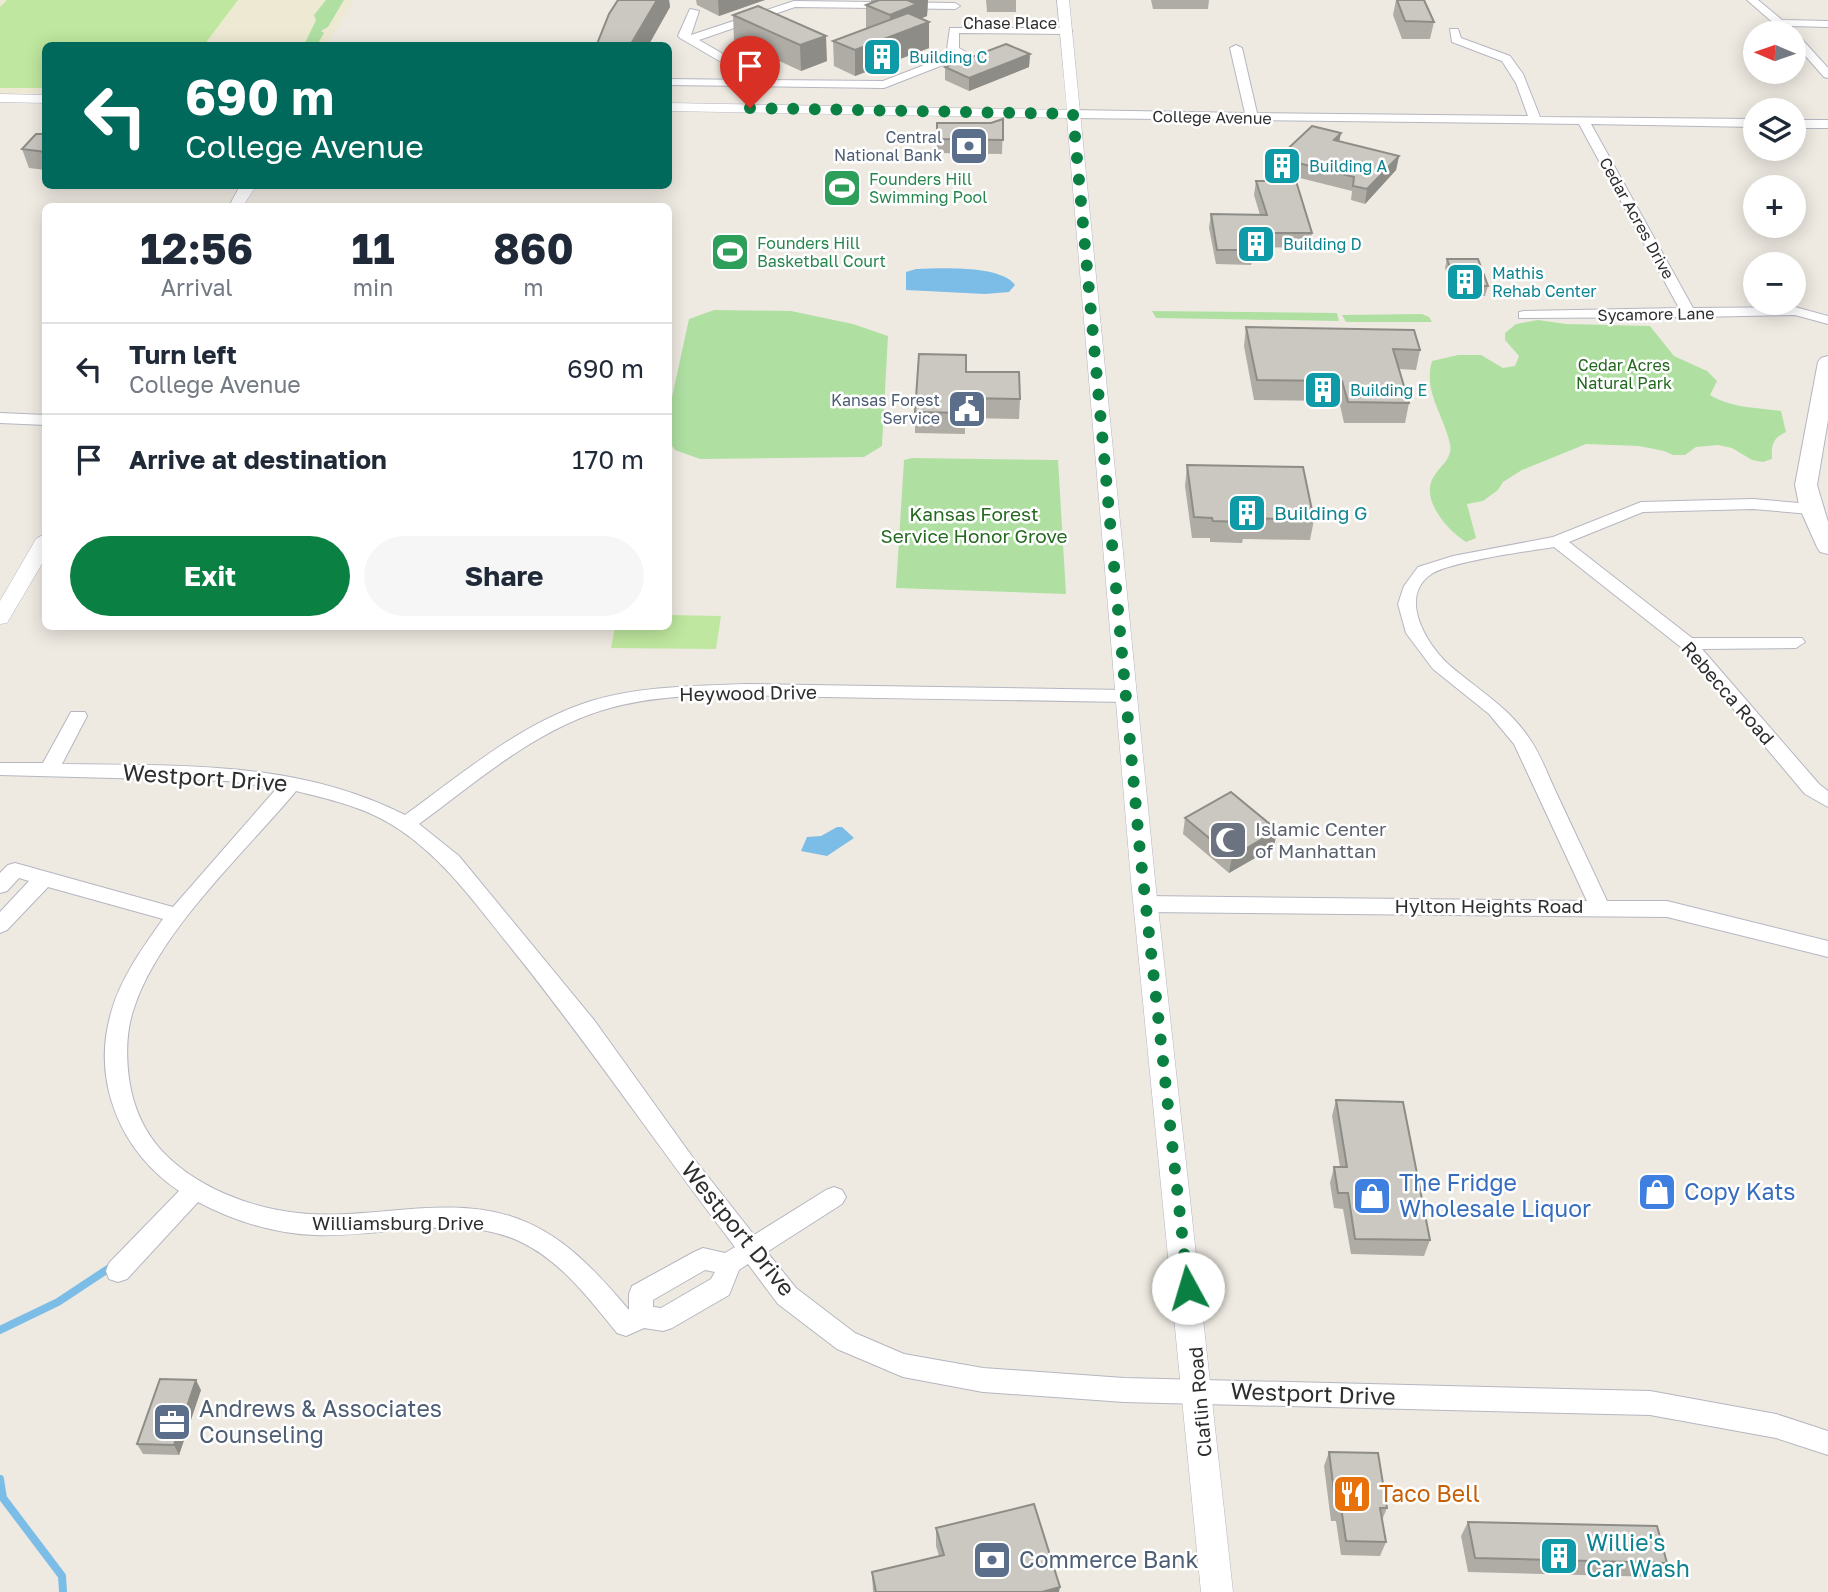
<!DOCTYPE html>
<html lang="en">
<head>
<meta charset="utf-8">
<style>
	:root { --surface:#fff; --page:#f6f6f7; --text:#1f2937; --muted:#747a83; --line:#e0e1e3; --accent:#0b8043 }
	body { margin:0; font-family:"Golos Text",sans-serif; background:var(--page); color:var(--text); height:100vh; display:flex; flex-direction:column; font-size:26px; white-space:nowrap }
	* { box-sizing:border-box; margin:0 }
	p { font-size:23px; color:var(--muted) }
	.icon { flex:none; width:38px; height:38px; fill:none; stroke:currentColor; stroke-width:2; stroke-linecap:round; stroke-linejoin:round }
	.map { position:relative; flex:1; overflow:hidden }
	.details { position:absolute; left:42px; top:203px; width:630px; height:427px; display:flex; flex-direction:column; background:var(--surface); border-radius:10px; box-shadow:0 4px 18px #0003 }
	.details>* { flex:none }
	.top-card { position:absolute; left:42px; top:42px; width:630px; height:147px; border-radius:10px; box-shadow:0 4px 18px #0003; background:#00695c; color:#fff; overflow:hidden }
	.needle { width:46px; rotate:272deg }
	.fabs { position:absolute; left:1743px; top:21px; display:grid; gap:14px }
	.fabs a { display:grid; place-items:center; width:63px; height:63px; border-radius:50%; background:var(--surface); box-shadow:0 4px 18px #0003; font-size:35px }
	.pin { position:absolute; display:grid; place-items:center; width:60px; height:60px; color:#fff; margin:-72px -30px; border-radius:50% 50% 50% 0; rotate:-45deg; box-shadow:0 0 7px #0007 }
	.pin .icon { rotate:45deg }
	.me { position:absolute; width:77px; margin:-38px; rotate:354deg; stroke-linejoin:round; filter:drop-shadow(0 0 5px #0008) }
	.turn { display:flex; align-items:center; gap:24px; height:147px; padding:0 28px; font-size:32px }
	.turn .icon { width:91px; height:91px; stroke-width:2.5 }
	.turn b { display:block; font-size:49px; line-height:60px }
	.eta { display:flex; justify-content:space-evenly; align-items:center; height:119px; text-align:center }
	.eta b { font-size:42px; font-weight:700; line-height:49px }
	.action { display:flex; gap:14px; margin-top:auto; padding:14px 28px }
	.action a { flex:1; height:80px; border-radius:42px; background:var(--accent); color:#fff; font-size:28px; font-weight:700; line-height:80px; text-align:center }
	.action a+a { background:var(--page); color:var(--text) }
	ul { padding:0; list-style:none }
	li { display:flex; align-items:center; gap:21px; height:91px; padding:0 28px; border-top:2px solid var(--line) }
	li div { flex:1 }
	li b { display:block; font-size:26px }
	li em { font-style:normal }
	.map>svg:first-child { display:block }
	.education { fill:#eee9d3 }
	.green { fill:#afe0a2 }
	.pitch { fill:#bfe79f }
	.water { fill:#7cbde8 }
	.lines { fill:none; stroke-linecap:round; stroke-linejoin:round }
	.stream { stroke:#7cbde8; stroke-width:8 }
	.minor-casing { stroke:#b5b6c0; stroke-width:2 }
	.tertiary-casing { stroke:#b5b6c0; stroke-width:1 }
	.secondary-casing { stroke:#b5b6c0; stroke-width:2 }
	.minor { fill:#fff; fill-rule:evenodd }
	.tertiary { fill:#fff; fill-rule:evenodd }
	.secondary { fill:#fff; fill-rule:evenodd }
	.wall { fill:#aeaca5 }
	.shaded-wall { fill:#8d8c86 }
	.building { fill:#cac8c0; stroke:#8d8c86; stroke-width:2 }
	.route { stroke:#0b8043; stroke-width:12; stroke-dasharray:0 21.6 }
	.labels { text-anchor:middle; stroke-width:5; stroke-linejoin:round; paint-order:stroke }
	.far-street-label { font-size:16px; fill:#2e2e2e; stroke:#fff }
	.far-culture-label { font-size:16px; fill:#0d838f; stroke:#fff; text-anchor:start }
	.far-service-label { font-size:16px; fill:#4e5e75; stroke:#fff; text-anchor:end }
	.far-leisure-label { font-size:16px; fill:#27864d; stroke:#fff; text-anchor:start }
	.far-park-label { font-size:16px; fill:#256820; stroke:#fff }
	.culture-label { font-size:19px; fill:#0d838f; stroke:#fff; text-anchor:start }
	.park-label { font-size:19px; fill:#256820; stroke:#fff }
	.street-label { font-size:19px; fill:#2e2e2e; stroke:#fff }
	.worship-label { font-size:19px; fill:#5b616d; stroke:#fff; text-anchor:start }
	.near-street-label { font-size:23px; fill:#2e2e2e; stroke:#fff }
	.near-shop-label { font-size:23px; fill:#366cbe; stroke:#fff; text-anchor:start }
	.near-service-label { font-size:23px; fill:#4e5e75; stroke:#fff; text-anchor:start }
	.near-food-label { font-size:23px; fill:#c56008; stroke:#fff; text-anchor:start }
	.near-culture-label { font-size:23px; fill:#0d838f; stroke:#fff; text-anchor:start }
</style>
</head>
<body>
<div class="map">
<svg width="1828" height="1592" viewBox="0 0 1828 1592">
	<rect width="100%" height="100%" fill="#eeeae2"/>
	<path class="education" d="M0 0H354L327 45 46 46 45 93H0Z"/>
	<path class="green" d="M326 0H344L328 27 321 31 324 33 317 45H301L305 43 316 20 314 15Z
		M714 310 791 311 853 324 888 336 882 446 864 457 700 459 675 450 669 442V411L689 319Z
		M1152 311 1337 313 1339 321 1156 318Z
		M1422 314 1429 317 1432 322H1346L1342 315Z
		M1538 320 1566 324 1650 326 1674 356 1707 371 1717 381 1710 395C1734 409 1756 407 1781 411L1786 432C1773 438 1771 445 1772 459L1763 462 1752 460 1732 448 1718 445 1696 447 1685 455H1673L1664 451 1639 446 1586 444 1522 470 1503 482 1498 490 1483 501 1467 504 1476 538 1466 542C1448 531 1419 499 1434 476 1441 465 1453 458 1450 444 1444 415 1423 392 1432 361L1458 355H1481L1503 368 1515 366 1519 356 1505 340V333L1516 324Z
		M912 458 1058 460 1066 594 896 588 904 460Z"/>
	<path class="pitch" d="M7 0H238L204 45 46 46 45 88H0V7Z
		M718 238 749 239 743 266H711Z
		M669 615 721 616 716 649 611 648 615 627 668 626Z"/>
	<path class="water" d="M916 269C939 268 1002 265 1015 285L1009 292 985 294 906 290V272Z
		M837 827H842L854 838 827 856 801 851 807 837 821 836Z"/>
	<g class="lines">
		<path class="stream" d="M0 1330 58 1302 111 1267
			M0 1479 3 1498 62 1576 63 1592"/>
		<defs>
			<path id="minor" d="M1747 0H1758L1782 20 1828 21V27L1790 26 1828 68V78L1824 77 1794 43V33H1785Z
				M794 1 955 3 960 6 955 9 795 7 699 40 768 80 883 81 953 54 947 49 950 28H1066L1072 31 1066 34 959 33V48L966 52V56L884 88 668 85V79L752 80 680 38 678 36 690 9 699 11 691 35Z
				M1450 29H1458L1461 38 1510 56 1523 74 1540 117 1755 119V127L1591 124 1693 308 1795 307 1828 316V324L1795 315 1696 317 1690 319 1684 317 1519 318V312L1524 311 1679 308 1579 124 1073 118 1067 114 1073 110 1245 113 1230 48 1236 45 1242 48 1257 113 1528 116 1516 83 1502 61 1452 42Z
				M1794 120H1828V128H1794Z
				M0 413 46 415V425L0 423Z
				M1753 499 1811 504 1819 509 1811 514 1753 509 1643 512 1569 542 1692 638H1802L1805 642 1796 648 1702 649 1819 784 1828 791V807L1805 794 1682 648 1554 547C1529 551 1447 562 1430 575 1399 598 1426 643 1447 663 1475 688 1508 706 1529 738 1540 753 1547 773 1555 790 1572 827 1590 864 1607 901H1667L1828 941V957L1667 917 1145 912 1138 909 1135 904 1138 899 1145 896 1587 901 1514 744 1489 714 1433 669 1406 633 1398 604 1404 586 1418 567 1453 556 1553 537 1641 502Z
				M745 684 1125 690 1134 696 1125 702C1025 700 924 699 824 697 752 696 672 689 603 710 534 731 476 782 419 824L459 856 594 1020 691 1155 754 1235 826 1190 834 1187 842 1190 846 1197 842 1204 767 1252 796 1288 855 1333 904 1354 983 1368 1124 1378 1650 1391 1776 1414 1828 1431V1455L1776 1438 1650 1415 1124 1402 983 1392 903 1377 837 1349 778 1304 748 1264 739 1270 729 1295 672 1328 663 1331 644 1328 626 1336 617 1333C590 1300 561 1261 521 1242 459 1212 382 1238 315 1235 276 1234 234 1221 198 1202L127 1279 118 1282 109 1279 106 1271 109 1263 179 1191C121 1152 91 1082 111 1013 120 979 143 947 163 919L48 887 7 930 0 933V912L29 881 19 878 7 891 0 893V873L8 865 15 863 173 907 277 788 227 781 0 775V763H43L71 712H85L87 716 62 764C181 766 296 760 405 815 463 773 521 723 591 701 641 686 694 686 745 684ZM296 791C332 800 369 808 400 830 446 861 477 906 512 949 590 1046 659 1148 735 1247L725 1253 703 1248 694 1252 632 1286 629 1294V1310C595 1270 561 1232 510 1216 441 1195 368 1221 298 1213 250 1208 195 1187 161 1150 143 1130 133 1106 129 1079 126 1056 126 1033 133 1011 158 931 243 855 296 791ZM705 1270 715 1272 711 1279 661 1308 653 1307V1300Z"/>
			<path id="tertiary" d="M1057 0H1069L1155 880 1233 1592H1201L1131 880 1067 118 668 111V103L1067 110Z
				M0 94 46 95V103L0 102Z
				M240 186H256L243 206H229Z
				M46 533V557L7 623 0 624V601L36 539Z"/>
			<path id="secondary" d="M1828 356V420L1817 485 1828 522V554L1820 552 1817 547 1800 509 1795 485 1818 362 1821 358Z"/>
		</defs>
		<use href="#minor" class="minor-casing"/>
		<use href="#tertiary" class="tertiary-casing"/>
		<use href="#secondary" class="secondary-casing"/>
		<use href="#minor" class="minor"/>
		<use href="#tertiary" class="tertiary"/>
		<use href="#secondary" class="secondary"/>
	</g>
	<path class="wall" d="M618 0H669L670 7 648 46H597Z
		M696 0H765L719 16 697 5Z
		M871 0H928L927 16 921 19 929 22V48L855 76 834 66 833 41 866 29V5L871 3Z
		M986 0H1016V12H987Z
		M1151 0H1209L1208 9H1153Z
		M1396 0H1424L1434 22 1430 39H1402L1393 15Z
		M758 6 827 61 801 71 734 40 733 15Z
		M1030 54 1029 67 969 91 945 80V67Z
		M1003 119 1002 154 937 153V123H991Z
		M1341 133 1339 141 1399 156 1396 170 1365 204 1351 200 1352 191 1276 172 1278 158Z
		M46 134V170L29 168 22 149Z
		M1256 181 1312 233 1310 248 1259 247 1258 256H1253L1251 265 1216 264 1209 228 1211 214 1260 215 1254 195Z
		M1447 259 1488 286 1485 296 1454 295 1445 268Z
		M1246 327 1420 350 1416 370 1399 369 1409 403 1405 423H1344L1339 401 1254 400 1244 346Z
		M966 372 1020 399 1019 419 965 418V434L915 433V412Z
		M1187 465 1314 520 1310 540 1243 539 1242 543 1210 542V538H1192L1185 486Z
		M1185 818 1277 830 1274 847 1229 873 1183 834Z
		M1336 1100 1430 1240 1424 1256 1351 1254 1343 1209 1334 1208 1330 1183 1334 1167H1340L1332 1116Z
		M201 1390 179 1455 143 1454 137 1444Z
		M1329 1452 1387 1508 1382 1520 1386 1542 1380 1556 1341 1555 1336 1521H1331L1324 1466Z
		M1468 1522 1667 1563 1658 1577 1468 1572 1461 1536Z
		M936 1528 1059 1592H873L872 1572 939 1556 936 1546Z"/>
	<path class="shaded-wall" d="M657 0H669L670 7 648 46H631Z
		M718 0H765L719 16Z
		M906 0H928L927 16 916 20 929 22V48L855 76V50L890 37V15Z
		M826 36 827 61 801 71 800 45Z
		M1030 54 1029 67 969 91V78Z
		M1341 133 1338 147 1334 140Z
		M1399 156 1396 170 1365 204 1367 189Z
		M1277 830 1274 847 1229 873 1232 857Z
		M196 1380 201 1390 179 1455 174 1445Z
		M1060 1587 1059 1592H1042Z"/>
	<path class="building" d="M618 0H657L631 44H597L609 14Z
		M879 0H907L917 4 890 15 866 5Z
		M1397 0H1424L1434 22 1405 21Z
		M758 6 826 36 800 45 733 15Z
		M908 13 929 22 855 50 833 41Z
		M1006 44 1030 54 969 78 945 67Z
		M1003 119V140L937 139V123H991Z
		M1312 126 1341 133 1334 140 1399 156 1367 189 1353 186 1354 177 1278 158Z
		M36 134H46V152L22 149Z
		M1256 181H1296L1312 233H1258L1260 241H1251L1253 250H1217L1211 214 1267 215Z
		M1447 259H1478L1488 286 1456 285Z
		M1246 327 1414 330 1420 350 1393 349 1409 403 1348 402 1342 381 1257 380Z
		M919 354 966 355V372H1019L1020 399 966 398 965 413 915 412Z
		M1187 465 1303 467 1314 520 1245 518V522L1213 521 1212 518 1194 517Z
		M1231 792 1277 830 1232 857 1185 818Z
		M1336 1100 1403 1102 1430 1240 1355 1239 1348 1193H1338L1334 1167H1347Z
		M160 1379 196 1380 174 1445 137 1444Z
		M1329 1452 1378 1453 1387 1508H1380L1386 1542 1346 1541 1341 1507H1336Z
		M1034 1504 1060 1587 1042 1592H876L872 1572 944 1555 936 1528Z
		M1468 1522 1657 1526 1667 1563 1475 1558Z"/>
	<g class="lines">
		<path class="route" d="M750 108 1073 114 1140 852 1188 1288"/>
	</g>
	<defs>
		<symbol id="building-square" viewBox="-11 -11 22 22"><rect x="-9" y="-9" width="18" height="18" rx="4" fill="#0f9aa8" stroke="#fff"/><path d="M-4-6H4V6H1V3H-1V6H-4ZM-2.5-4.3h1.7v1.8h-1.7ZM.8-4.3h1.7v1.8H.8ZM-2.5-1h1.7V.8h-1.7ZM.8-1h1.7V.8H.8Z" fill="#fff"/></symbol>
		<symbol id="bank-square" viewBox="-11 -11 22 22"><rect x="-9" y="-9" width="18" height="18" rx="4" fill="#5c6f8a" stroke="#fff"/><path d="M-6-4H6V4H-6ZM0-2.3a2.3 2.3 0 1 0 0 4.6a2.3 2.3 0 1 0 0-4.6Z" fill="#fff"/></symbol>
		<symbol id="stadium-square" viewBox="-11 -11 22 22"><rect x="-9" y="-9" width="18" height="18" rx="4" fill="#2e9e5b" stroke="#fff"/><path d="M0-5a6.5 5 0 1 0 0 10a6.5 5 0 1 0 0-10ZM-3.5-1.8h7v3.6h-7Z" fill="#fff"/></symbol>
		<symbol id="civic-square" viewBox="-11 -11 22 22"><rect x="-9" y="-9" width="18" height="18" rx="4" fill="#5c6f8a" stroke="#fff"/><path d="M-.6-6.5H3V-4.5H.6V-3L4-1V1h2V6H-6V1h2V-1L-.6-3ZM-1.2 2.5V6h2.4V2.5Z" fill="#fff"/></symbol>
		<symbol id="mosque-square" viewBox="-11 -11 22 22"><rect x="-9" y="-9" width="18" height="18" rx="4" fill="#6b7280" stroke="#fff"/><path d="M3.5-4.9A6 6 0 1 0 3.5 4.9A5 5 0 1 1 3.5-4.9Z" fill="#fff"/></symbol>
		<symbol id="shop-square" viewBox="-11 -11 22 22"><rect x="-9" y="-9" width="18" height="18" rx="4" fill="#3f7fe0" stroke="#fff"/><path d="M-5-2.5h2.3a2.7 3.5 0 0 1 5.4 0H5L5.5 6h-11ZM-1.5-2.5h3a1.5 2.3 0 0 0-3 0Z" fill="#fff"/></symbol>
		<symbol id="office-square" viewBox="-11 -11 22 22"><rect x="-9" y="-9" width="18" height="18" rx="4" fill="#5c6f8a" stroke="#fff"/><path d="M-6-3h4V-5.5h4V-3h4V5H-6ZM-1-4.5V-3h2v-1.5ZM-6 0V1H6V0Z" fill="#fff"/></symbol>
		<symbol id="restaurant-square" viewBox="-11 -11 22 22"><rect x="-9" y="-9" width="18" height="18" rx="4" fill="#e8710a" stroke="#fff"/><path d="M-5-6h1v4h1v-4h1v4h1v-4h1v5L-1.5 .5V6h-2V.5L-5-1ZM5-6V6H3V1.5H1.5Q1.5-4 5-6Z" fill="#fff"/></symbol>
	</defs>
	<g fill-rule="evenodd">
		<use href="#building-square" x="860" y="35" width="44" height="44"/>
		<use href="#bank-square" x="947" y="124" width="44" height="44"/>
		<use href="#building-square" x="1260" y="144" width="44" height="44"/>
		<use href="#stadium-square" x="820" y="166" width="44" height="44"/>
		<use href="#building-square" x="1234" y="222" width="44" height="44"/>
		<use href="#stadium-square" x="708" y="230" width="44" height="44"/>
		<use href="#building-square" x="1443" y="260" width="44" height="44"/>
		<use href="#building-square" x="1301" y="368" width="44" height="44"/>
		<use href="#civic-square" x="945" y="387" width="44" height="44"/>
		<use href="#building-square" x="1225" y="491" width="44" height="44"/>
		<use href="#mosque-square" x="1206" y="818" width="44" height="44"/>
		<use href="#shop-square" x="1635" y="1170" width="44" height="44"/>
		<use href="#shop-square" x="1350" y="1174" width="44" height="44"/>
		<use href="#office-square" x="150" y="1400" width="44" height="44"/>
		<use href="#restaurant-square" x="1330" y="1472" width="44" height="44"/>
		<use href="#building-square" x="1537" y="1534" width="44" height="44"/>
		<use href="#bank-square" x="970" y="1538" width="44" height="44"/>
	</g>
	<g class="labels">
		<g class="far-street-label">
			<text x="1010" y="29">Chase Place</text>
			<text transform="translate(1212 117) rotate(1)" y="6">College Avenue</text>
			<text transform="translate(1637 218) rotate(61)" y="6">Cedar Acres Drive</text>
			<text transform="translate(1656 314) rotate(-1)" y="6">Sycamore Lane</text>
		</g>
		<g class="far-culture-label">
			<text x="909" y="63">Building C</text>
			<text x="1309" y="172">Building A</text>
			<text x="1283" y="250">Building D</text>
			<text x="1492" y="279">Mathis<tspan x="1492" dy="18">Rehab Center</tspan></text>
			<text x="1350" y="396">Building E</text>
		</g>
		<g class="far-service-label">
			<text x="942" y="143">Central<tspan x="942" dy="18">National Bank</tspan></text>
			<text x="940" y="406">Kansas Forest<tspan x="940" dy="18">Service</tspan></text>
		</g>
		<g class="far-leisure-label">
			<text x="869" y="185">Founders Hill<tspan x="869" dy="18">Swimming Pool</tspan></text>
			<text x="757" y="249">Founders Hill<tspan x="757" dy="18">Basketball Court</tspan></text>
		</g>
		<g class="far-park-label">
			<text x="1624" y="371">Cedar Acres<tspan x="1624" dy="18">Natural Park</tspan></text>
		</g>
		<g class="culture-label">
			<text x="1274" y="520">Building G</text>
		</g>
		<g class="park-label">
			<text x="974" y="521">Kansas Forest<tspan x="974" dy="22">Service Honor Grove</tspan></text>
		</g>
		<g class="street-label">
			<text transform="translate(748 693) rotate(-1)" y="7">Heywood Drive</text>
			<text transform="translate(1728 693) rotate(49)" y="7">Rebecca Road</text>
			<text x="1489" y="913">Hylton Heights Road</text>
			<text x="398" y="1230">Williamsburg Drive</text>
			<text transform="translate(1200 1402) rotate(-95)" y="7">Claflin Road</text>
		</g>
		<g class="worship-label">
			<text x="1255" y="836">Islamic Center<tspan x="1255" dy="22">of Manhattan</tspan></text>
		</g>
		<g class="near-street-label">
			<text transform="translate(205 778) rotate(4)" y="8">Westport Drive</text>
			<text transform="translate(738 1229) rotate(51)" y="8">Westport Drive</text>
			<text transform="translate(1313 1394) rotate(2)" y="8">Westport Drive</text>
		</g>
		<g class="near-shop-label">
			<text x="1399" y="1191">The Fridge<tspan x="1399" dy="26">Wholesale Liquor</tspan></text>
			<text x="1684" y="1200">Copy Kats</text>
		</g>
		<g class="near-service-label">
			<text x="199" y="1417">Andrews &amp; Associates<tspan x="199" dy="26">Counseling</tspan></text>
			<text x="1019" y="1568">Commerce Bank</text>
		</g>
		<g class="near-food-label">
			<text x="1379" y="1502">Taco Bell</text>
		</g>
		<g class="near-culture-label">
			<text x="1586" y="1551">Willie's<tspan x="1586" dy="26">Car Wash</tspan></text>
		</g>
	</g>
</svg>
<div class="fabs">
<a><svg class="needle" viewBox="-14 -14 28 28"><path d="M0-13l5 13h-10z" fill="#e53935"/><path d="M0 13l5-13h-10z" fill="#747a83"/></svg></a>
<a><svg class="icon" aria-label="layers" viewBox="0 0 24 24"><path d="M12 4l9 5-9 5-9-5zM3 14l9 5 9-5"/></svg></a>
<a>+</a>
<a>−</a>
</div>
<div class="pin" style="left:750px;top:108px;background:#d93025"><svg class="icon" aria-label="arrive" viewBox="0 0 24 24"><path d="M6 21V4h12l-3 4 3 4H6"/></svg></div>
<svg class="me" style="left:1188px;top:1288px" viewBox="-20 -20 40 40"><circle r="19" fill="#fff"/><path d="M0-13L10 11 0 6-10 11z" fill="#0b8043"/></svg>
<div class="top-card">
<div class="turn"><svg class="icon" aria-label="left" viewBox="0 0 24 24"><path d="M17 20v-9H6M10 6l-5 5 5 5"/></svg><div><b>690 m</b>College Avenue</div></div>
</div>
<section class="details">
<div class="eta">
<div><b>12:56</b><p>Arrival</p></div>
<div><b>11</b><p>min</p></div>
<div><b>860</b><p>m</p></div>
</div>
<ul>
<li><svg class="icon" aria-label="left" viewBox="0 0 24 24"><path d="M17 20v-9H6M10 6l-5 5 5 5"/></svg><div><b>Turn left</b><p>College Avenue</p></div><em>690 m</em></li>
<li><svg class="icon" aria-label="arrive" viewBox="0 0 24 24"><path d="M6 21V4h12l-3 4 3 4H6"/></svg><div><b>Arrive at destination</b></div><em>170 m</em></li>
</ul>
<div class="action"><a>Exit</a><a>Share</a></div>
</section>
</div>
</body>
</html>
